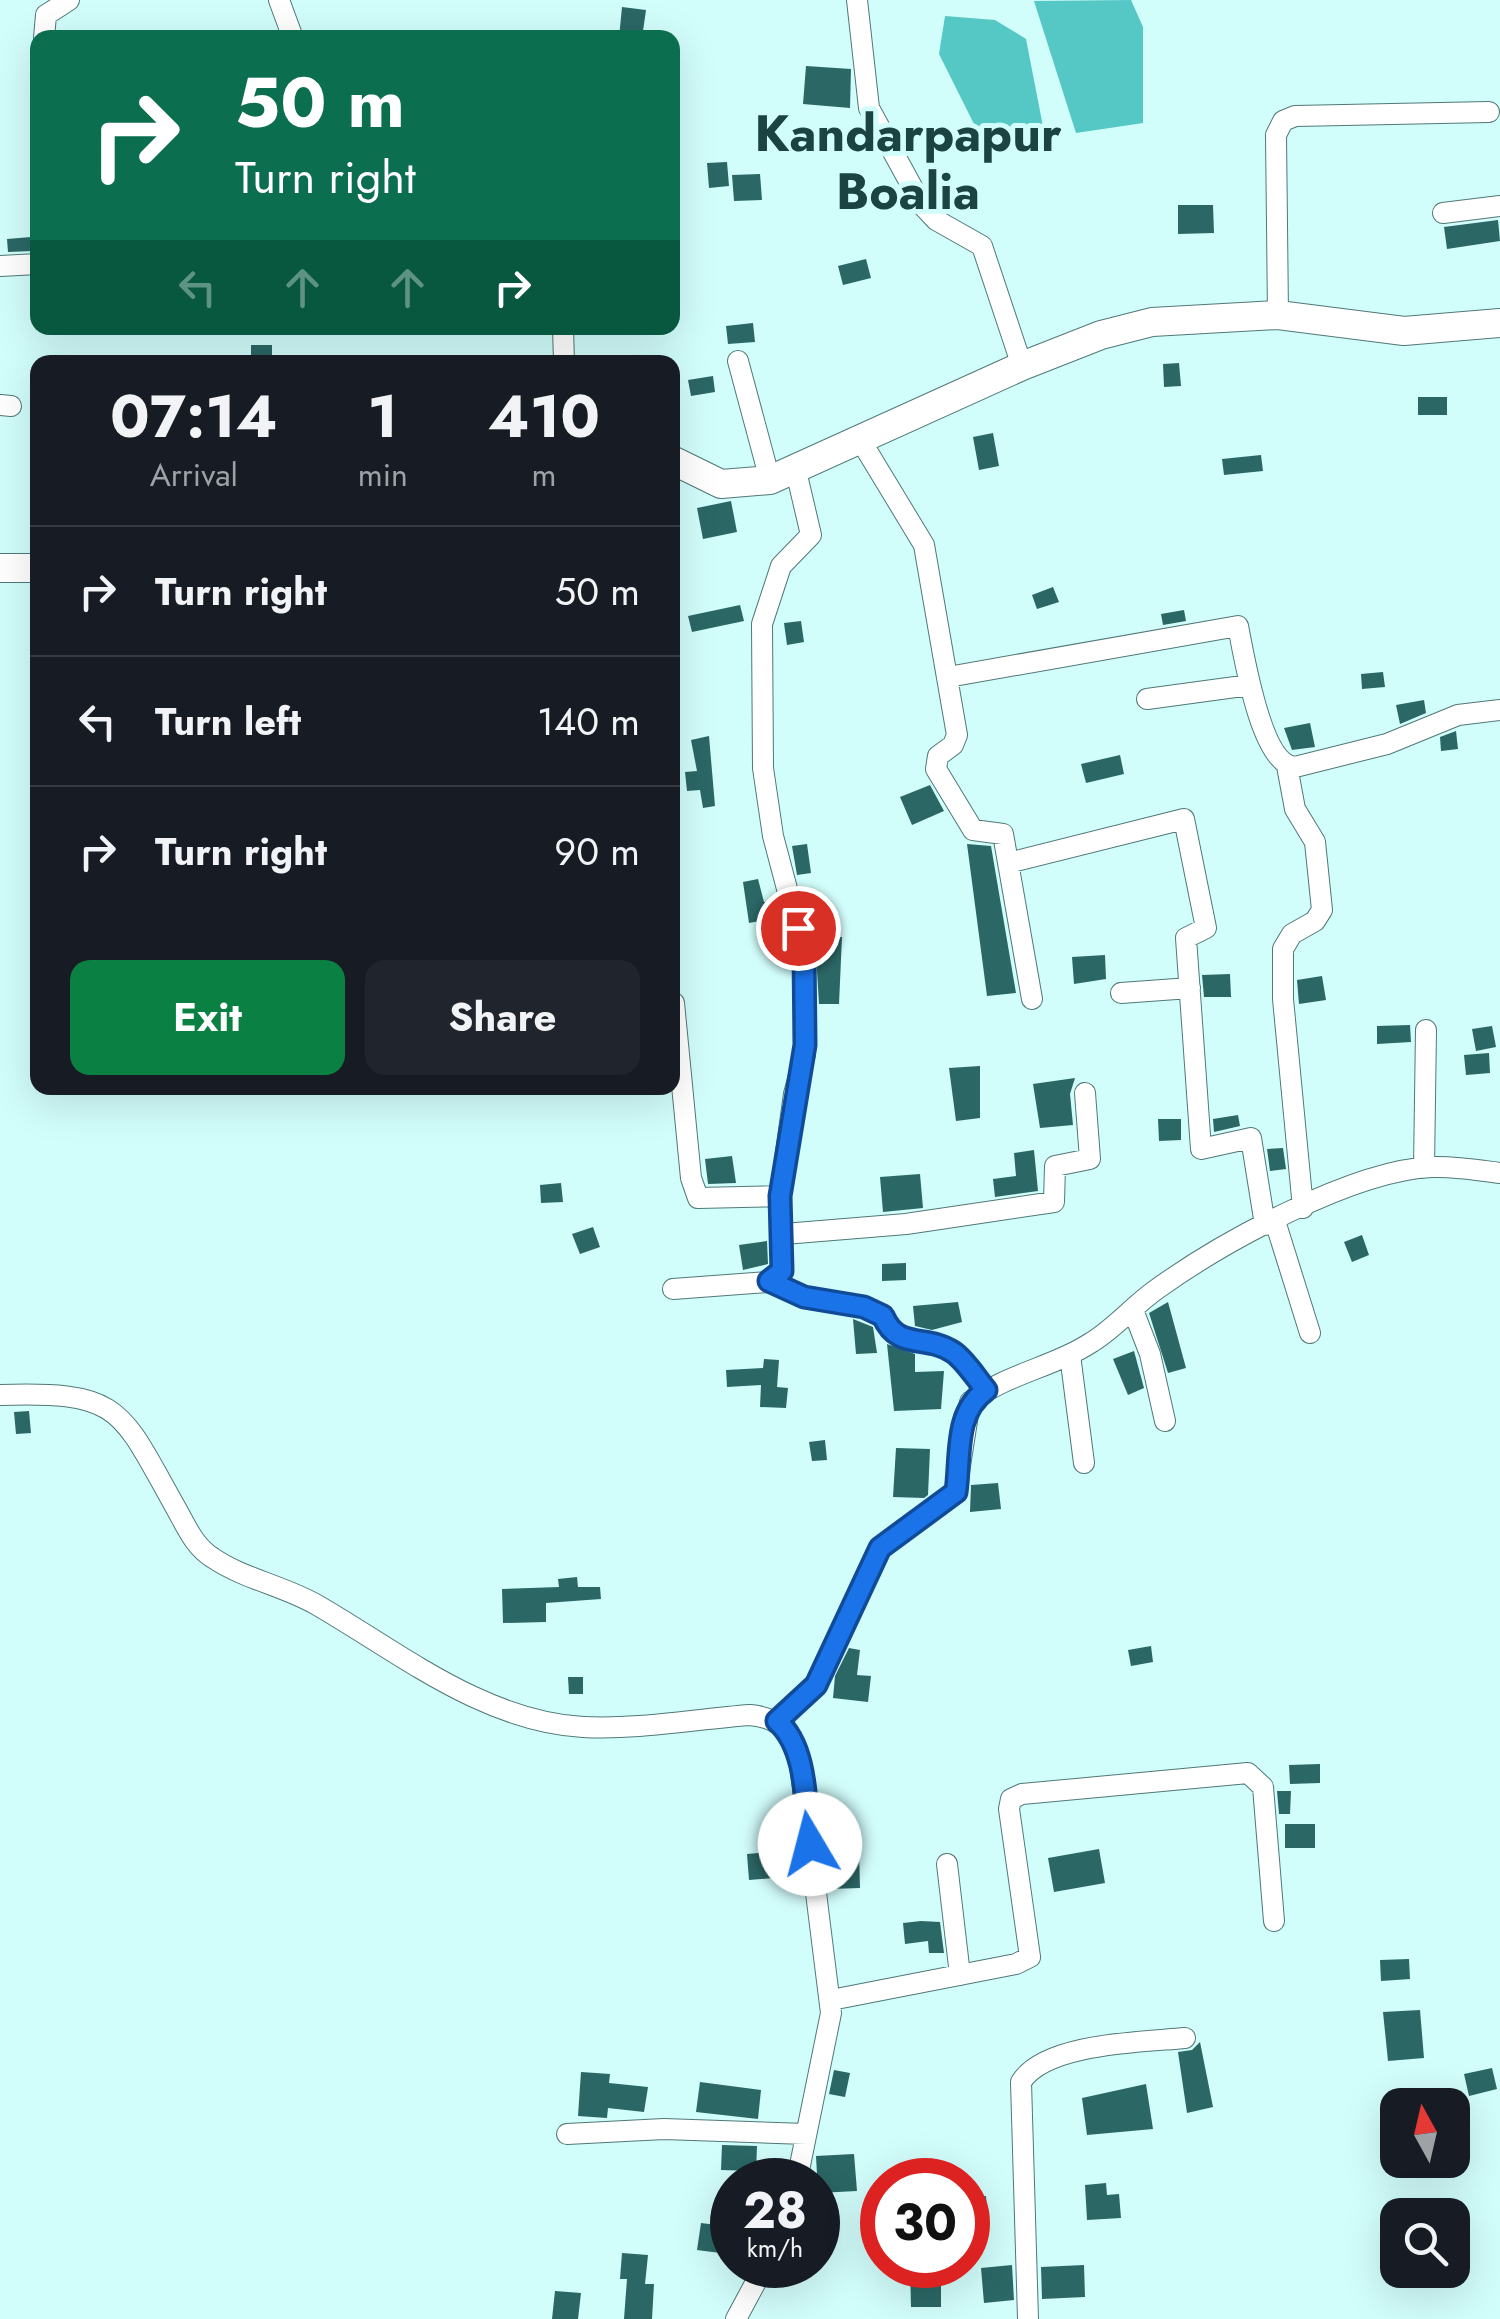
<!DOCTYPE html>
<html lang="en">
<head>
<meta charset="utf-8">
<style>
	:root { --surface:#171b24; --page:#20242c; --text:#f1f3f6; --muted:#9ea1a6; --line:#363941; --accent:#0b8043 }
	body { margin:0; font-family:Jost,sans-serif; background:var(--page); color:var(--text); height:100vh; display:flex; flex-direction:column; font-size:38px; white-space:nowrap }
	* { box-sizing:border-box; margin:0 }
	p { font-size:32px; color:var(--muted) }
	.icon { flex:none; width:55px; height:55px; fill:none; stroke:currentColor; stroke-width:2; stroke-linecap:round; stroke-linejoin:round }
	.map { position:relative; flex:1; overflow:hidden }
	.panel { position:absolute; left:30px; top:355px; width:650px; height:740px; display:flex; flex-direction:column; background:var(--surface); border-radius:20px; box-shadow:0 10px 40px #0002 }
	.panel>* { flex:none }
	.hud { position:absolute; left:30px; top:30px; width:650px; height:305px; border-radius:20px; box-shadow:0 10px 40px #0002; background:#0b6e4f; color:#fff; overflow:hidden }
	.needle { width:65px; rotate:352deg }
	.tools { position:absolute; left:1380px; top:2088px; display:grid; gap:20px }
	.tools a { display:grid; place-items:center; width:90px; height:90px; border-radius:20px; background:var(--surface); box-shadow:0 10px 40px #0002; font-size:50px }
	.speed { position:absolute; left:710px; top:2158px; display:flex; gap:20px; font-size:50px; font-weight:700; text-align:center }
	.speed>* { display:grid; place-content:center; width:130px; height:130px; border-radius:50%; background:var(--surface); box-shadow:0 10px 40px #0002; line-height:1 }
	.speed small { font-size:25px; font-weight:400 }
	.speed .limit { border:15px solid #d22; background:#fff; color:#111 }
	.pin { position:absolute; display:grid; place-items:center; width:85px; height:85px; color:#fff; margin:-42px; border:5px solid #fff; border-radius:50%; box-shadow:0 2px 10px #0007 }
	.me { position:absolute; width:110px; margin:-55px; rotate:352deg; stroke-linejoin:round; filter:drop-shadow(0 0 8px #0008) }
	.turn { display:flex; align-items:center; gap:35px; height:210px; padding:0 40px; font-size:45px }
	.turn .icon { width:130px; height:130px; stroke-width:2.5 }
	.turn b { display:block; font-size:70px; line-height:85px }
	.lanes { display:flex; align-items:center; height:95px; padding:0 40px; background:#0003; justify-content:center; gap:50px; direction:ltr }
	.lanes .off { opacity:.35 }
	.eta { display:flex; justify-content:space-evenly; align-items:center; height:170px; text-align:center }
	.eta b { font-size:60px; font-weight:700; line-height:70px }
	.cta { display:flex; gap:20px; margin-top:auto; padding:20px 40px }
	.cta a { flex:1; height:115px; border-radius:20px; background:var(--accent); color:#fff; font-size:40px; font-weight:700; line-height:115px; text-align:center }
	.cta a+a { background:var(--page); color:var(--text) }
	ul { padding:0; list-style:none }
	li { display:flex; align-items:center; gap:30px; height:130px; padding:0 40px; border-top:2px solid var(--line) }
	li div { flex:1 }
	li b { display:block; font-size:38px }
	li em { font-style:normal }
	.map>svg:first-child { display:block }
	.water { fill:#55c7c4 }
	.building { fill:#2b6765 }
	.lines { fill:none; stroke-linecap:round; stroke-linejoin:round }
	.minor-casing { stroke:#507877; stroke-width:22 }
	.tertiary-casing { stroke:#507877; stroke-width:30 }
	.minor { stroke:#fff; stroke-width:20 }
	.tertiary { stroke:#fff; stroke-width:28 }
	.route-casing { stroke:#114b97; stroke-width:25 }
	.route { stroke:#1a73e8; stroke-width:18 }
	.labels { text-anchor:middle; stroke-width:10; stroke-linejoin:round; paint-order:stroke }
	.district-label { font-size:50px; font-weight:bold; fill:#1b4342; stroke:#d1fdfb }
</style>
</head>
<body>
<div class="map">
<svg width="1500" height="2319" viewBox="0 0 1500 2319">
	<rect width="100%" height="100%" fill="#d1fdfb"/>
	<path class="water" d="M1131 0 1143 27V123L1076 133 1034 1Z
		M945 16 995 20 1026 39 1047 147 985 146 939 54Z"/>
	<path class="building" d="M622 7 646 10 642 38H619Z
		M806 66 851 69 850 108 803 104Z
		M727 162 729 186 709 188 707 163Z
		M760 174 762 200 734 201 732 175Z
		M1178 205H1213L1214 233 1178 234Z
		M1498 220 1500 241 1447 249 1444 227Z
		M31 237 32 251 8 252 7 239Z
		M866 259 871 278 843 285 838 266Z
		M753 323 755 342 728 344 726 326Z
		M251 345H272V362H251Z
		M1179 363 1181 386 1164 387 1163 364Z
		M713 376 715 392 691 396 688 380Z
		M1418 397H1447V415H1418Z
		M993 433 999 466 979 470 973 437Z
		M1261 455 1263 471 1224 475 1222 459Z
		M731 501 737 532 703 539 697 508Z
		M1053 587 1059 602 1037 609 1032 595Z
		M740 605 744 621 692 632 688 616Z
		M1184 610 1186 621 1163 625 1161 614Z
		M801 621 804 642 787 645 784 623Z
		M1383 672 1385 687 1362 689 1361 674Z
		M1424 700 1426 713 1400 724 1396 705Z
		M1310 723 1315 747 1292 750 1284 728Z
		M1456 731 1458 749 1441 751 1440 737Z
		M709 736 715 806 703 808 700 790 687 791 685 772 697 771 691 740Z
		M1120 755 1124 774 1086 783 1081 764Z
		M930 785 944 811 912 825 900 797Z
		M807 844 811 873 797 875 792 846Z
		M967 844 991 846 1016 993 987 996Z
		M758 879 764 902 774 900 777 918 749 923 743 882Z
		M842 937 839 1004H819L815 939Z
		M1105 955 1106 979 1074 984 1072 957Z
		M1230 974 1231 997H1204L1202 975Z
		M1322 976 1326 1000 1299 1004 1297 980Z
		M1410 1025 1411 1042 1377 1044V1026Z
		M1492 1026 1496 1047 1476 1051 1472 1029Z
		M1489 1053 1490 1073 1466 1075 1464 1055Z
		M980 1066V1118L956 1121 949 1068Z
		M1075 1078 1070 1094 1073 1125 1040 1128 1033 1084Z
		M1238 1115 1240 1126 1214 1132 1213 1119Z
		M1158 1119H1181V1140L1159 1141Z
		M1283 1148 1286 1169 1270 1171 1267 1149Z
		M1034 1150 1038 1191 995 1197 993 1179 1016 1176 1014 1153Z
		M732 1156 736 1183 708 1184 705 1159Z
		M920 1174 923 1208 883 1212 880 1177Z
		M561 1183 563 1202 541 1203 540 1185Z
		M593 1227 600 1247 580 1254 572 1234Z
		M1362 1235 1369 1255 1352 1262 1344 1242Z
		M767 1241 768 1264 743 1270 739 1245Z
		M906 1263V1280L882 1281V1264Z
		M958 1302 962 1322 932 1330 915 1326 913 1306Z
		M1168 1302 1186 1368 1168 1373 1149 1313Z
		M853 1319 873 1327 877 1353 856 1354Z
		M887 1344 915 1354V1372L944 1371 941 1409 894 1411Z
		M1134 1351 1144 1388 1128 1395 1113 1359Z
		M764 1359 779 1360 777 1387 788 1388 786 1408 760 1407 761 1385 727 1387 726 1370 763 1368Z
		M29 1411 31 1433 16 1434 14 1412Z
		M825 1440 827 1460 812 1461 809 1442Z
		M896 1448 930 1449 928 1495 924 1498 893 1497Z
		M998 1483 1001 1509 970 1512 971 1485Z
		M577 1577 578 1587H600L601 1599 546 1603V1622L503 1623 502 1589 559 1587 558 1579Z
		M1151 1646 1153 1662 1131 1666 1128 1650Z
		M849 1648 860 1650 857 1675 871 1676 868 1702 833 1698 835 1676Z
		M568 1677H583V1694H569Z
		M1320 1764V1783L1290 1784 1289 1765Z
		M1277 1791H1291L1290 1814H1279Z
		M1285 1824H1315V1848H1285Z
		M1099 1849 1105 1883 1054 1892 1048 1858Z
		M859 1850 860 1888 829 1889 825 1851Z
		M771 1852 773 1878 749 1880 747 1854Z
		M921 1921 940 1922 944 1953H929L928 1941 905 1944 903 1923Z
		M1409 1959 1410 1979 1381 1981 1380 1960Z
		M1420 2010 1424 2058 1388 2061 1383 2012Z
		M1200 2042 1213 2107 1187 2113 1178 2052 1192 2050Z
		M1492 2068 1497 2089 1469 2096 1464 2074Z
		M834 2070 850 2073 845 2097 829 2094Z
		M581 2072 610 2074 609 2083 648 2087 644 2112 608 2108 607 2118 578 2116Z
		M700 2082 761 2090 758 2119 696 2112Z
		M1146 2084 1153 2129 1087 2135 1082 2098Z
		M722 2145 757 2146 756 2171 721 2170Z
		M854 2154 857 2191 818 2193 816 2156Z
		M1106 2183 1107 2195 1119 2194 1121 2218 1087 2220 1085 2185Z
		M986 2196 989 2232 968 2233V2197Z
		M701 2223 732 2227 728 2254 697 2250Z
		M622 2253 648 2255 645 2284H654L652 2319H624L627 2279H620Z
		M1012 2265 1014 2300 984 2303 981 2268Z
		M1084 2265 1085 2297 1042 2299 1041 2267Z
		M910 2266H941V2307H911Z
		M555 2291 581 2293 578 2319H552Z"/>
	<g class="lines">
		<defs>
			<path id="minor" d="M279 0 293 38
				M857 0 869 108 922 205 936 220 982 246 1022 366
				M44 38 46 15 69 0
				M1443 213 1500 206
				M0 266 38 264
				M1278 315 1276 135 1283 121 1295 116 1489 112
				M563 328 564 362
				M738 361 770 480
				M0 405 11 406
				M861 441 924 545 957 735 953 745 938 756 936 769 973 830 1003 834 1032 999
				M948 677 1238 626C1244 656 1261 764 1295 767L1387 744 1458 715 1500 710
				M1147 699 1250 685
				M1287 766 1295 809 1315 842 1322 910 1315 921 1292 934 1283 949V999L1303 1208
				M1008 863 1184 819 1206 928 1186 938 1201 1149 1251 1138 1265 1225
				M1121 993 1190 988
				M674 1003 691 1178 698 1198 780 1196
				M1424 1168 1426 1030
				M1275 1221 1310 1333
				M784 1234 906 1224 1054 1202 1055 1166 1090 1159 1085 1093
				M769 1281 804 1297 864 1307 883 1316C899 1351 926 1334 953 1352 965 1360 976 1378 986 1390
				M673 1289 768 1282 782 1271 780 1196 794 1094 805 1054V977L804 953 773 836 763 768 762 624 781 566 811 535 796 471
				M1133 1310 1150 1354 1165 1421
				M1070 1355 1084 1463
				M0 1395C123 1391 120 1409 177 1510 187 1528 195 1547 213 1558 244 1579 284 1586 317 1605 400 1653 483 1721 583 1727 637 1730 696 1719 750 1715 784 1718 791 1735 800 1765L831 2013 797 2180
				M777 1721 816 1685 881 1548 956 1491 970 1402C1006 1374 1054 1367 1092 1342 1116 1327 1134 1305 1157 1289 1221 1243 1353 1170 1432 1167 1454 1166 1478 1170 1500 1173
				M947 1864 960 1975
				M831 2000 1016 1964 1030 1957 1009 1809 1011 1799 1022 1794 1248 1773 1263 1787 1274 1921
				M567 2134 664 2129 806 2134
				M736 2319 765 2265
				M1028 2319 1021 2082C1045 2043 1143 2042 1185 2038"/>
			<path id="tertiary" d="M672 460 721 484 770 480 1022 366 1101 335 1152 322 1278 315 1404 331 1500 323
				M0 568H38"/>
		</defs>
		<use href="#minor" class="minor-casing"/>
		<use href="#tertiary" class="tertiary-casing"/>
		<use href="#minor" class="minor"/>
		<use href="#tertiary" class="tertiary"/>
	</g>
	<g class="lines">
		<defs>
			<path id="route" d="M798 928 804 953 805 1045 780 1196 782 1271 769 1281 804 1297 864 1307 883 1316C898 1351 926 1334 953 1352 965 1360 976 1378 986 1390 954 1413 961 1455 956 1492L880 1548 816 1685 777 1721C808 1748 805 1805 810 1844"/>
		</defs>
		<use href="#route" class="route-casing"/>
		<use href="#route" class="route"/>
	</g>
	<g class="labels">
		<g class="district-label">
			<text x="908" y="151">Kandarpapur<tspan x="908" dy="58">Boalia</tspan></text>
		</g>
	</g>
</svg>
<div class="tools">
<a><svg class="needle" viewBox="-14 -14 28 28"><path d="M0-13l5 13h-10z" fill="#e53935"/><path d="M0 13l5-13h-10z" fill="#9ea1a6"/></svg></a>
<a><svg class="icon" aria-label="search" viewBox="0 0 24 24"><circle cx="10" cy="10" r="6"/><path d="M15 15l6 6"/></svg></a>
</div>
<div class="speed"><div>28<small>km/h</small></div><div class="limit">30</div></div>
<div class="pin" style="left:798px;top:928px;background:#d93025"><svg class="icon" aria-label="arrive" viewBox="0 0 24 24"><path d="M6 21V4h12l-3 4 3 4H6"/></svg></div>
<svg class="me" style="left:810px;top:1844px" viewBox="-20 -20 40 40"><circle r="19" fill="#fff"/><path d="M0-13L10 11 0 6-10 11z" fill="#1a73e8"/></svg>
<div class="hud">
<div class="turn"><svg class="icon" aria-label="right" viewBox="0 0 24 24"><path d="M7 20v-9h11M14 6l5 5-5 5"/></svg><div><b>50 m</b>Turn right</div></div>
<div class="lanes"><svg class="icon off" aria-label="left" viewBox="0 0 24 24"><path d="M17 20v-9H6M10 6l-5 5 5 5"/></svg><svg class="icon off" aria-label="ahead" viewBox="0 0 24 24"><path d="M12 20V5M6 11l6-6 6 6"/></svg><svg class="icon off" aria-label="ahead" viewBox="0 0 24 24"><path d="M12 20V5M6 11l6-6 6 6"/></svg><svg class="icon" aria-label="right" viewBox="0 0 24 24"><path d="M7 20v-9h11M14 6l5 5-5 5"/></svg></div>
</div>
<section class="panel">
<div class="eta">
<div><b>07:14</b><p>Arrival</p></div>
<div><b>1</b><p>min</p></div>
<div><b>410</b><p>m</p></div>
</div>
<ul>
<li><svg class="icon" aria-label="right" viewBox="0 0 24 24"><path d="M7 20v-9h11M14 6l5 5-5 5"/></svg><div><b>Turn right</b></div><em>50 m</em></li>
<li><svg class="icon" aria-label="left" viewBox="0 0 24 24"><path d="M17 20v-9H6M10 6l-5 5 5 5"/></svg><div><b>Turn left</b></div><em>140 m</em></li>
<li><svg class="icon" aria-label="right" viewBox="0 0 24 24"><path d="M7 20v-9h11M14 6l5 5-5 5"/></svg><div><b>Turn right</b></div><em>90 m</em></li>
</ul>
<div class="cta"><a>Exit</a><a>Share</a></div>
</section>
</div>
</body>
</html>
